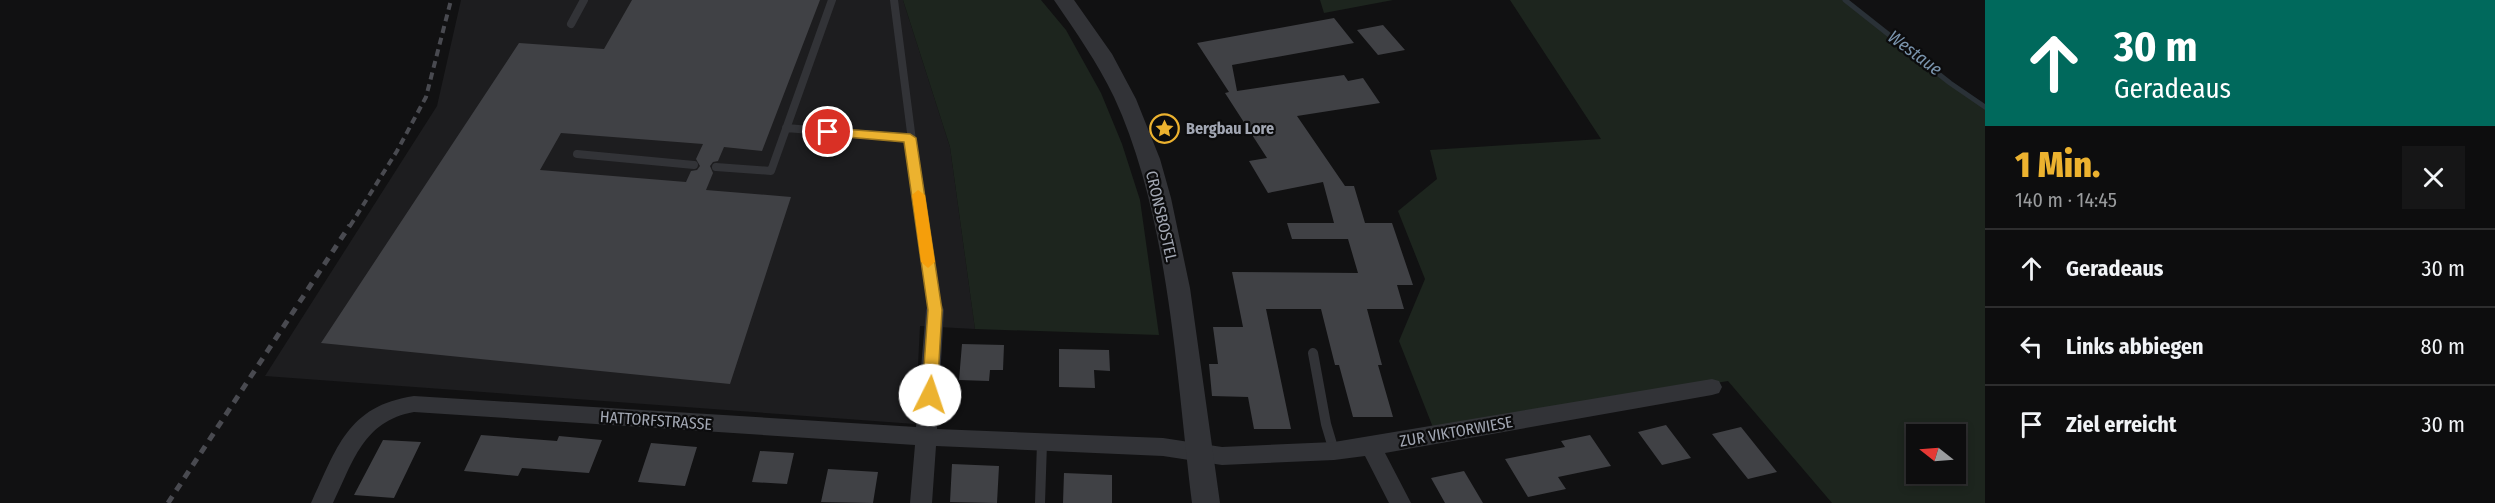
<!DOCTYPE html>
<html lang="de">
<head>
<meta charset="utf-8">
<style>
	:root { --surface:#0d0d0e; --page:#161617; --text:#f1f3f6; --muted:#9a9c9e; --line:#2d2d2e; --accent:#ecb22f }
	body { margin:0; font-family:"Fira Sans Condensed",sans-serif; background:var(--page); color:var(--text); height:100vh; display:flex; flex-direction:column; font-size:22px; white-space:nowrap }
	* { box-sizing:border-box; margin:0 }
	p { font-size:20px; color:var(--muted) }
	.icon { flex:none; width:33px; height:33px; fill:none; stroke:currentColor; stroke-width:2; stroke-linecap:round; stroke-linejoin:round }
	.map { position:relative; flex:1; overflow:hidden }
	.drawer { display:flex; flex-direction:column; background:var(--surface); width:510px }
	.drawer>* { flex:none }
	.banner { background:#00695c; color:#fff; overflow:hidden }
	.needle { width:39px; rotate:287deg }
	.controls { position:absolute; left:1906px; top:424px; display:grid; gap:12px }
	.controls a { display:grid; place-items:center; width:60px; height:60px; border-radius:0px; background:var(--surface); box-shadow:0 3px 9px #0003,0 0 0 2px var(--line); font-size:30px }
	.pin { position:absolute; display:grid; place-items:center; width:51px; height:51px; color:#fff; margin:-26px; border:3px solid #fff; border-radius:50%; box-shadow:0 2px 6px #0007 }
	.me { position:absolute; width:66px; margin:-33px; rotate:4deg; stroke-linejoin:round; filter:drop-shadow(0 0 4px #0008) }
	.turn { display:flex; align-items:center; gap:21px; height:126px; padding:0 30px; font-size:27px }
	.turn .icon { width:78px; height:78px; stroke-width:2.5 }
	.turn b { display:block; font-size:42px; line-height:51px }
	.round { display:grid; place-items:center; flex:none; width:63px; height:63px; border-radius:0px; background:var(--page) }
	.overview { display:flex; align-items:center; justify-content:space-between; height:102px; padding:0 30px }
	h1 { font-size:36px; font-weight:800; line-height:45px; color:var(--accent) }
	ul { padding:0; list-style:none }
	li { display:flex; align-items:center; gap:18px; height:78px; padding:0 30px; border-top:2px solid var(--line) }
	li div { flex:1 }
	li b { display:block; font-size:22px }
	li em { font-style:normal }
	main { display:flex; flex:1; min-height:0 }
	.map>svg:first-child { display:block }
	.built { fill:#1d1d1f }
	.green { fill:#1d251e; fill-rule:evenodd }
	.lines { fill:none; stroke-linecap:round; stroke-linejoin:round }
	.stream { stroke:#2a3137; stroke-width:5 }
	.building { fill:#404145; fill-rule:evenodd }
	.service-far1 { stroke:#323337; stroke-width:8 }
	.service { stroke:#323337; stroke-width:10 }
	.minor { fill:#323337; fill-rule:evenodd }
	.tertiary { fill:#323337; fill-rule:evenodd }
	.rail-far1 { stroke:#494a50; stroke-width:4; stroke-dasharray:7 5; stroke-linecap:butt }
	.rail { stroke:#494a50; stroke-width:5; stroke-dasharray:8 7; stroke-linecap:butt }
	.route { fill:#ecb22f; stroke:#99741f; stroke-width:1.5 }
	.slow { fill:#f59e0b }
	.labels { text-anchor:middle; stroke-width:4.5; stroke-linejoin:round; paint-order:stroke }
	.poi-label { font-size:16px; font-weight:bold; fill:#a2a7b3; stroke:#0c0c0d; text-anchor:start }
	.street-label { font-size:16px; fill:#a2a7b3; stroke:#0c0c0d }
	.water-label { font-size:18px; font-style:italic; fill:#7a94ad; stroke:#0c0c0d }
</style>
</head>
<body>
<main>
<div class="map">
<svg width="1985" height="503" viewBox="0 0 1985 503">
	<rect width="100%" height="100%" fill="#111112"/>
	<path class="built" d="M461 0H903L950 147 975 329 920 326 915 424 265 376 437 106Z"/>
	<path class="green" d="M903 0H1041L1066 30 1101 93 1122 144 1140 200 1159 335 975 329 950 147Z
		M1320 0H1393L1324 13Z
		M1510 0H1845L1950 83 1985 107V503H1832L1728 381 1434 430 1399 341 1425 279 1398 211 1437 179 1430 150 1601 139ZM1917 435H1956V474H1917Z"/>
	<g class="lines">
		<path class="stream" d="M1845 0 1950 83 1985 107"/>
	</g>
	<path class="building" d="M632 0H820L762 151 724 147 718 161 713 162 710 166 713 173 706 190 791 197 730 384 321 343 519 43 604 49ZM561 133 703 144 696 159 700 166 697 170 691 171 686 182 540 170Z
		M1334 18 1354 43 1232 65 1237 91 1344 75 1348 81 1363 78 1380 103 1297 116 1345 186H1354L1365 223H1392L1413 285H1397L1404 309H1367L1382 365H1378L1393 417H1353L1339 365H1335L1321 309H1266L1291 429H1254L1248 397 1212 396 1209 364H1218L1213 327H1243L1232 272 1358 273 1348 239H1292L1287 223H1334L1323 182 1268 193 1249 161 1267 158 1225 93 1229 92 1197 43Z
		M1383 25 1405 50 1378 55 1357 30Z
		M962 344 1004 345 1003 370H990L989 381 959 380Z
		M1059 349 1109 350 1110 371 1094 370 1095 388 1059 387Z
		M1666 425 1691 458 1662 465 1638 432Z
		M1741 427 1777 472 1748 479 1712 434Z
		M481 435 557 441 559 436 602 440 589 473 522 468 518 476 464 471Z
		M1590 435 1611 466 1558 477 1566 489 1528 497 1505 459 1565 447 1561 441Z
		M383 440 421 442 394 498 354 495Z
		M651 443 697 447 685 486 638 482Z
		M760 451 794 453 787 484 752 482Z
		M952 464 999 466 997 503 950 502Z
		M828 469 878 472 873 503 821 502Z
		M1464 471 1483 503H1445L1431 478Z
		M1064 473 1112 475V503H1063Z"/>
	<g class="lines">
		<path class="service-far1" d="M894 0 923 226
			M571 24 584 0
			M786 128 910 138
			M577 154 694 165
			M716 167 771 171 832 0"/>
		<path class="service" d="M923 225 935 310
			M1313 353 1326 424 1334 451
			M1040 503 1042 443"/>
		<path class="minor" d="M935 303 942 305 944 310 937 429 1163 438 1222 447 1334 442 1712 379 1719 381 1722 387 1719 393 1712 395 1385 453 1411 503H1389L1365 456 1334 460 1222 465 1163 456 936 446 932 503H910L915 445 414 412C363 421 353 462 333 503H311C337 448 347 406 414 396L916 427 926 310 928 305Z"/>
		<path class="tertiary" d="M1054 0H1074L1112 54 1136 99 1160 159 1171 198 1190 288 1220 503H1192C1176 373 1169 216 1114 97 1097 62 1076 32 1054 0Z"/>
		<path class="rail-far1" d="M350 226 397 151 426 97 451 0"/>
		<path class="rail" d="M168 503 350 225"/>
	</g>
	<path class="route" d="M828 128 910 134 916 138 942 310 937 395 935 399 930 401 924 399 922 395 928 310 904 142 823 135 821 132Z"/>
	<path class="slow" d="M918 190 925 195 935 262 928 268 921 262 912 195Z"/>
	<defs>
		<symbol id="sight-ring" viewBox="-11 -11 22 22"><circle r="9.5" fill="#0c0c0d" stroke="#ecb22f" stroke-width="1.5"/><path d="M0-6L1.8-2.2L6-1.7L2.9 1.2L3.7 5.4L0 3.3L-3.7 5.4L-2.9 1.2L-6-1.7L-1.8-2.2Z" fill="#ecb22f"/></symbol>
	</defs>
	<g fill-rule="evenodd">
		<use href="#sight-ring" x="1148" y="112" width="33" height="33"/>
	</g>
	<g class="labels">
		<g class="poi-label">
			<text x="1186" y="134">Bergbau Lore</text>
		</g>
		<g class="street-label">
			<text transform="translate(1162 216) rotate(77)" y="6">CRONSBOSTEL</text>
			<text transform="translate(656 420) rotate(4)" y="6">HATTORFSTRASSE</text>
			<text transform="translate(1456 431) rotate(-10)" y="6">ZUR VIKTORWIESE</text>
		</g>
		<g class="water-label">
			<text transform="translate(1915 53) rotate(37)" y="6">Westaue</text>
		</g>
	</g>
</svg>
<div class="controls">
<a><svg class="needle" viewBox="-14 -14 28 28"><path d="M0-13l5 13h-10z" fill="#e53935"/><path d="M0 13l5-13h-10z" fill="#9a9c9e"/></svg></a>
</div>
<div class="pin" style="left:828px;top:132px;background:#d93025"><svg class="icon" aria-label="arrive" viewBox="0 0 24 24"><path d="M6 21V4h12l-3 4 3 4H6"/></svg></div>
<svg class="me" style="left:930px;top:395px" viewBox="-20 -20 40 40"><circle r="19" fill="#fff"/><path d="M0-13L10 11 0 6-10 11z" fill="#ecb22f"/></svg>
</div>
<section class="drawer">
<div class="banner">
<div class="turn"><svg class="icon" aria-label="ahead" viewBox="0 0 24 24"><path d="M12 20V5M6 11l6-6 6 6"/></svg><div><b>30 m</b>Geradeaus</div></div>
</div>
<div class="overview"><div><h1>1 Min.</h1><p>140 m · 14:45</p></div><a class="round"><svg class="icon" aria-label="close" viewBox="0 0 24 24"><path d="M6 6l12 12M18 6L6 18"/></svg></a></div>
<ul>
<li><svg class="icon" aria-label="ahead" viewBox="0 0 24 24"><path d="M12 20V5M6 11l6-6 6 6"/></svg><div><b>Geradeaus</b></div><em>30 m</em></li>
<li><svg class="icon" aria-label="left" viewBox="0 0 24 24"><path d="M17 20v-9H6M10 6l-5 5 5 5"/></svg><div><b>Links abbiegen</b></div><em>80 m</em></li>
<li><svg class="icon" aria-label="arrive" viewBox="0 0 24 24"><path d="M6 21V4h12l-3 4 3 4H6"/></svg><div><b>Ziel erreicht</b></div><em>30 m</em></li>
</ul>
</section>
</main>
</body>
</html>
